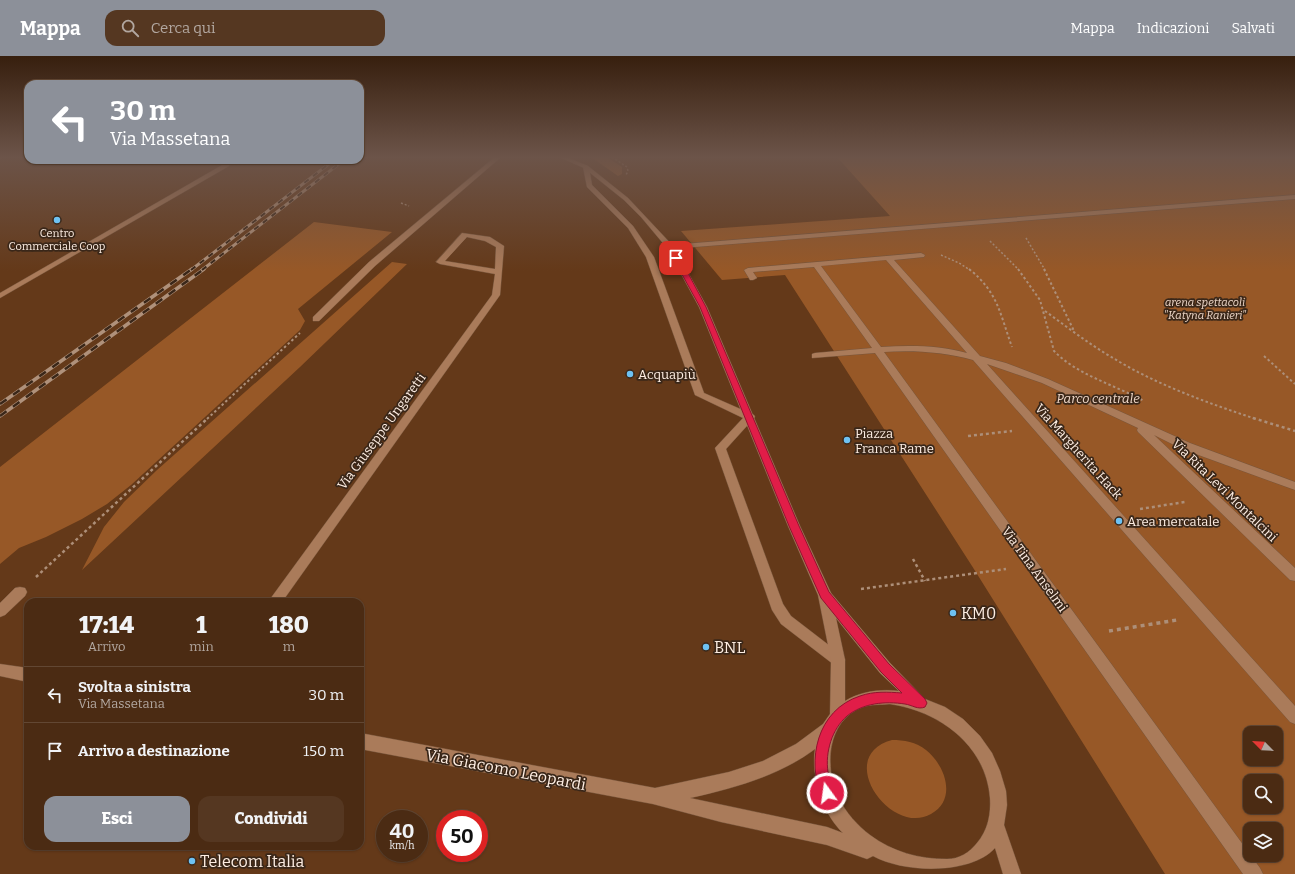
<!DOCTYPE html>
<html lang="it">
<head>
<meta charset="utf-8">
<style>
	:root { --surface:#4b2b13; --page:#553721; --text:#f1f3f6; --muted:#b2a7a0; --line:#624733; --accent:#8c9099 }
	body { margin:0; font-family:Bitter,serif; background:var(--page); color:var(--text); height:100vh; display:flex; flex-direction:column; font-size:15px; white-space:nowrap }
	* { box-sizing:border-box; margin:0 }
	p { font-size:13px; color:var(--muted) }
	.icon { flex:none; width:22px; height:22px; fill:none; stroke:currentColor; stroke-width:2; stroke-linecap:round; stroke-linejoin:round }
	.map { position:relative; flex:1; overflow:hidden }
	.panel { position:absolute; left:24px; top:542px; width:340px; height:252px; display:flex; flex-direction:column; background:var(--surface); border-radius:12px; box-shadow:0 1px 3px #0004,0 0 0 1px var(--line) }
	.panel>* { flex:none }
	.top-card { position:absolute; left:24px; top:24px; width:340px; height:84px; border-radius:12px; box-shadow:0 1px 3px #0004,0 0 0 1px var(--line); background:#8c9099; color:#fff; overflow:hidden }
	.needle { width:26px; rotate:294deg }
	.tools { position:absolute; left:1243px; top:670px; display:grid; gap:8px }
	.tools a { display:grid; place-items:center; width:40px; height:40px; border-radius:8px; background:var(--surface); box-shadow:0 1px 3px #0004,0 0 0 1px var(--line); font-size:20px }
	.speed { position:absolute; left:376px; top:754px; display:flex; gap:8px; font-size:20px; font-weight:700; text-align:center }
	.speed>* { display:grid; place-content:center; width:52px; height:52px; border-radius:50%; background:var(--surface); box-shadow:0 1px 3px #0004,0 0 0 1px var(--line); line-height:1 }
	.speed small { font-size:10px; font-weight:400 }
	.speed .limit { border:6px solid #d22; background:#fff; color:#111 }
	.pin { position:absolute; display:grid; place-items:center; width:34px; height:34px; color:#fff; margin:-17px; border-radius:8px; box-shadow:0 2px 6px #0006 }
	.me { position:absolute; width:44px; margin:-22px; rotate:346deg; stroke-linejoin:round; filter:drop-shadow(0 0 3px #0008) }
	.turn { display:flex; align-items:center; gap:14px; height:84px; padding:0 20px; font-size:18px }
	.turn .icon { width:52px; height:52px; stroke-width:2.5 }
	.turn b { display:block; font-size:28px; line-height:34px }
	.eta { display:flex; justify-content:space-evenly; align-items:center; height:68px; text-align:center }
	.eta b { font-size:24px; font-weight:800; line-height:28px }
	.button { display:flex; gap:8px; margin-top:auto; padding:8px 20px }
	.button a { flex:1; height:46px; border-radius:12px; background:var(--accent); color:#fff; font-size:16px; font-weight:800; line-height:46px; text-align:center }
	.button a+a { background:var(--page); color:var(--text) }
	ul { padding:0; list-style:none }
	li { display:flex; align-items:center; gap:12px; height:56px; padding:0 20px; border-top:1px solid var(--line) }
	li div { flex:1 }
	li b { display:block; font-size:15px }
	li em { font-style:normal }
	header { display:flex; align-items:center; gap:24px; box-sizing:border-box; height:56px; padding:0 20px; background:var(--accent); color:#fff }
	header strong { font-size:19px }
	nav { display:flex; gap:22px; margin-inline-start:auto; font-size:14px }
	.search { width:280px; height:36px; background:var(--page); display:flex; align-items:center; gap:10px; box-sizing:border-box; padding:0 14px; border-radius:12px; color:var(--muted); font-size:15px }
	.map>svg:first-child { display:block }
	.green { fill:#975827; fill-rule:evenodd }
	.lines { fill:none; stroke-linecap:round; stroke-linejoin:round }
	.service-casing { stroke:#77553b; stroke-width:1 }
	.pedestrian-casing { stroke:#77553b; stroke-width:1 }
	.minor-casing { stroke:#77553b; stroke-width:1 }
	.secondary-casing { stroke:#77553b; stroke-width:1 }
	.path-far3 { stroke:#ad8f79; stroke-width:1.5; stroke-dasharray:2 2; stroke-linecap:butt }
	.path-far2 { stroke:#ad8f79; stroke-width:2; stroke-dasharray:2.5 2.5; stroke-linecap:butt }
	.path-far1 { stroke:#ad8f79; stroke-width:2.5; stroke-dasharray:3 3; stroke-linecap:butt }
	.path { stroke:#ad8f79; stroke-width:3.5; stroke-dasharray:4 4; stroke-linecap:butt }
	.service { fill:#aa7b5a; fill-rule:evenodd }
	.pedestrian { fill:#aa7b5a; fill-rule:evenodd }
	.minor { fill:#aa7b5a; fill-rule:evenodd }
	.secondary { fill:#aa7b5a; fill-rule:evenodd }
	.rail-far1-casing { stroke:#af917b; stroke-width:3 }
	.rail-casing { stroke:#af917b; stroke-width:3.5 }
	.rail-far1 { stroke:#3a2719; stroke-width:2; stroke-dasharray:5.5; stroke-linecap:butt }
	.rail { stroke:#3a2719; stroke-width:2.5; stroke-dasharray:8; stroke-linecap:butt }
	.route { fill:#e11d48; stroke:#92132f }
	.poi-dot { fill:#6ec2f3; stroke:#3a2719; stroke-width:1.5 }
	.labels { text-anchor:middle; stroke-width:3.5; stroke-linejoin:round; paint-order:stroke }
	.far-poi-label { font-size:11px; fill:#feeee3; stroke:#3a2719 }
	.far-park-label { font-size:11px; font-style:italic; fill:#efd8c9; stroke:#3a2719 }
	.poi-label { font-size:13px; fill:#feeee3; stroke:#3a2719; text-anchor:start }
	.park-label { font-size:13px; font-style:italic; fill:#efd8c9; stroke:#3a2719 }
	.street-label { font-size:13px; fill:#feeee3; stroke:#3a2719 }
	.near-poi-label { font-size:16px; fill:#feeee3; stroke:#3a2719; text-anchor:start }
	.near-street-label { font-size:16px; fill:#feeee3; stroke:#3a2719 }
</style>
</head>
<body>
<header>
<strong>Mappa</strong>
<div class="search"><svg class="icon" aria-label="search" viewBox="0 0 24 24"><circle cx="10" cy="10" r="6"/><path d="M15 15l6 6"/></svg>Cerca qui</div>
<nav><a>Mappa</a><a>Indicazioni</a><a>Salvati</a></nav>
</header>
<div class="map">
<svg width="1295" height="818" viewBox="0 0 1295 818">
	<rect width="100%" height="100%" fill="#643919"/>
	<path class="green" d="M591 101H607L622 111V118L618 120Z
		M837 101H1295V818H1165L972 510 785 219 722 224 681 175 890 160ZM1250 677H1276V703H1250ZM1250 725H1276V751H1250ZM1250 773H1276V799H1250Z
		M314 166 392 176 298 253 305 265 300 274 131 429 107 448 82 463 46 481 19 492 0 508V411Z
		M392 206 407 208 300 311 82 514 104 471 124 446 157 414Z
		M892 684C904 684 916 686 926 694 946 710 957 744 931 758 891 781 833 700 892 684Z"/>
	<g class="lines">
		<defs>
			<path id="service" d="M225 104H231L229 110 0 242V237L224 108Z
				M586 109 589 111 592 129 633 170 654 201 704 337 754 359 755 361 726 393 783 548 791 560 843 600 845 604 843 608 838 610 833 608 781 568 772 554 715 392 743 362 695 339 646 201 628 172 587 131 583 111Z
				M1295 139V143L670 193 666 191 670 189Z
				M20 531 25 532 27 536 25 540 5 559 0 561V547L15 532Z"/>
			<path id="pedestrian" d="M921 197 925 199 924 201 894 204 980 300 1006 307 1048 323 1190 387 1295 426V434L1182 393 1154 379 1295 512V525L1290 524 1138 376 1137 374 1138 372 1042 327 987 308 1295 650V668L1290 666 973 304C944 296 914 294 884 296L1260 812 1263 818H1243L875 297 812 302V298L815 297 872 292 814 211 753 216 757 222 753 224H750L744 214 748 212ZM886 204 967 297C939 289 909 289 881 291L821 210Z"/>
			<path id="minor" d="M495 101H501L375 210 319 265H313V261L369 206Z
				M462 177 490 181 504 190 500 239 282 546H268L492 239 495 218 440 208 436 206ZM467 181 485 185 496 191 495 213 445 205Z"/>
			<path id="secondary" d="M559 101H566L588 110 628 142 674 191 707 251 800 470 831 537 890 607 925 643 945 651 963 663 980 680 992 697 1000 715 1006 735 1007 749 1004 769 1021 818H1003L995 792C972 818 906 818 873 800L867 803 827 789 721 766 653 748 360 693V677L655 732 729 716 763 705 796 688 823 668 830 658 831 604 818 539 788 470 699 251 667 192 641 161 624 144 584 112ZM836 562 880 617 899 635C881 633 861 635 845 645V604ZM890 648C939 655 986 689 990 742 991 758 988 774 977 787 969 797 959 803 947 803 919 803 893 796 870 779 858 770 845 756 839 742 824 713 826 664 863 651 871 648 881 649 890 648ZM815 693C811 721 822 757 843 777L827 771 690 742C734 732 779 720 815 693Z
				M0 608 28 612V626L0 620Z"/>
		</defs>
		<use href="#service" class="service-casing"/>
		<use href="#pedestrian" class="pedestrian-casing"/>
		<use href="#minor" class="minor-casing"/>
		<use href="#secondary" class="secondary-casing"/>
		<path class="path-far3" d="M612 101 627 111 628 115 626 119
			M0 102 3 101
			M401 147 409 150
			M1026 182 1045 214
			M990 185 1019 214
			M941 199 959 207 970 214"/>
		<path class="path-far2" d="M969 213C998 236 1000 258 1012 291
			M1018 213 1040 244 1054 295C1077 319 1115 329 1144 345
			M1044 213 1074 275
			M1045 255C1067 271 1089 288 1113 302 1157 329 1208 347 1256 363
			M1264 300 1295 328
			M207 363 300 277"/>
		<path class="path-far1" d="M1253 362 1295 375
			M968 380 1012 375
			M1140 453 1185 446
			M913 503 925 525
			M36 521 208 362
			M861 533 1006 513"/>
		<path class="path" d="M1109 575 1177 564"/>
		<use href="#service" class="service"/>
		<use href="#pedestrian" class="pedestrian"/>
		<use href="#minor" class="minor"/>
		<use href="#secondary" class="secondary"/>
		<defs>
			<path id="rail-far1" d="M191 214 334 104
				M202 214 344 104"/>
			<path id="rail" d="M0 348 192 213
				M0 360 204 213"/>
		</defs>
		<use href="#rail-far1" class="rail-far1-casing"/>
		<use href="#rail" class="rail-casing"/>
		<use href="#rail-far1" class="rail-far1"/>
		<use href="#rail" class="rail"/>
	</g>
	<linearGradient id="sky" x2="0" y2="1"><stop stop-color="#371f0e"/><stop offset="0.47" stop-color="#6c5449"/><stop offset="1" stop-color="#6c5449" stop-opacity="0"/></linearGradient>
	<rect width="1295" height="215" fill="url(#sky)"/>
	<path class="route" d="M674 201 680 202 706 251 799 470 829 536 889 608 925 643 927 647 925 651C918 654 912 649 905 648 885 645 863 647 847 660 832 673 825 696 828 716 830 724 835 733 832 742L827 744 822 742C806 704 817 654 860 640 874 635 888 636 902 637L881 616 821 542 789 470 700 251 673 202Z"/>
	<g class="poi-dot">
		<circle cx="57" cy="164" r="4"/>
		<circle cx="630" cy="318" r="4"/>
		<circle cx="847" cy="384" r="4"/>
		<circle cx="1119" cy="465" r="4"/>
		<circle cx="953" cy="557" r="4"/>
		<circle cx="706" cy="591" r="4"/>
		<circle cx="192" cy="805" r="4"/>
	</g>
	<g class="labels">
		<g class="far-poi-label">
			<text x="57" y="181">Centro<tspan x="57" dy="13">Commerciale Coop</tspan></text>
		</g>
		<g class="far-park-label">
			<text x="1205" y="250">arena spettacoli<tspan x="1205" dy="13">"Katyna Ranieri"</tspan></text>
		</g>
		<g class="poi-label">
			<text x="638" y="323">Acquapiù</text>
			<text x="855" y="382">Piazza<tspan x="855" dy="15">Franca Rame</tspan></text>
			<text x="1127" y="470">Area mercatale</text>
		</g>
		<g class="park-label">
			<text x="1098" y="347">Parco centrale</text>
		</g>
		<g class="street-label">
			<text transform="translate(381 375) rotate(-54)" y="5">Via Giuseppe Ungaretti</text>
			<text transform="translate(1079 395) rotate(48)" y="5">Via Margherita Hack</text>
			<text transform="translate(1225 434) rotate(44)" y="5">Via Rita Levi Montalcini</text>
			<text transform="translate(1035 513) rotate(54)" y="5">Via Tina Anselmi</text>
		</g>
		<g class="near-poi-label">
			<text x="961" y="563">KM0</text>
			<text x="714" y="597">BNL</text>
			<text x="200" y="811">Telecom Italia</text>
		</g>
		<g class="near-street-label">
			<text transform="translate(506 713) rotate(11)" y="6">Via Giacomo Leopardi</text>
		</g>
	</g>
</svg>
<div class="tools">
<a><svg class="needle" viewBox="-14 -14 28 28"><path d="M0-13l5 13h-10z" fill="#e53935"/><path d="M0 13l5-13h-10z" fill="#b2a7a0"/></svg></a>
<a><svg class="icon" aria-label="search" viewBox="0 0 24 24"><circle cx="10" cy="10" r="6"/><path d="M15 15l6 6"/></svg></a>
<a><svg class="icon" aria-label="layers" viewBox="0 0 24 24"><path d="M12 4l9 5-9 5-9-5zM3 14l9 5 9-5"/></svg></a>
</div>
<div class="speed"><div>40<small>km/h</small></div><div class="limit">50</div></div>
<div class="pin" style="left:676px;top:202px;background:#d93025"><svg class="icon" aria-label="arrive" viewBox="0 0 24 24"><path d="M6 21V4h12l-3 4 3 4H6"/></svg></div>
<svg class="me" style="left:827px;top:737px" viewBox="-20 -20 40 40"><circle r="17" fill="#e11d48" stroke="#fff" stroke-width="3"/><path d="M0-11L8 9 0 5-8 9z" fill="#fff"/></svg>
<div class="top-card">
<div class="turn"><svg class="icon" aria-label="left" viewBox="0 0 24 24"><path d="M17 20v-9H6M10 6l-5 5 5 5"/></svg><div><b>30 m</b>Via Massetana</div></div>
</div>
<section class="panel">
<div class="eta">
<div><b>17:14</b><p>Arrivo</p></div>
<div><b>1</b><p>min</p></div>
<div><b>180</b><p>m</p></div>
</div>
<ul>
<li><svg class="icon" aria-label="left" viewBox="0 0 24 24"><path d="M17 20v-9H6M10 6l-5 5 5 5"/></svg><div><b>Svolta a sinistra</b><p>Via Massetana</p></div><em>30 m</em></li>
<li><svg class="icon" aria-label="arrive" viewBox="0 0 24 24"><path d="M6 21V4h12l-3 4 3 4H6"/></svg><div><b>Arrivo a destinazione</b></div><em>150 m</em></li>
</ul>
<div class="button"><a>Esci</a><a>Condividi</a></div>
</section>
</div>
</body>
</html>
